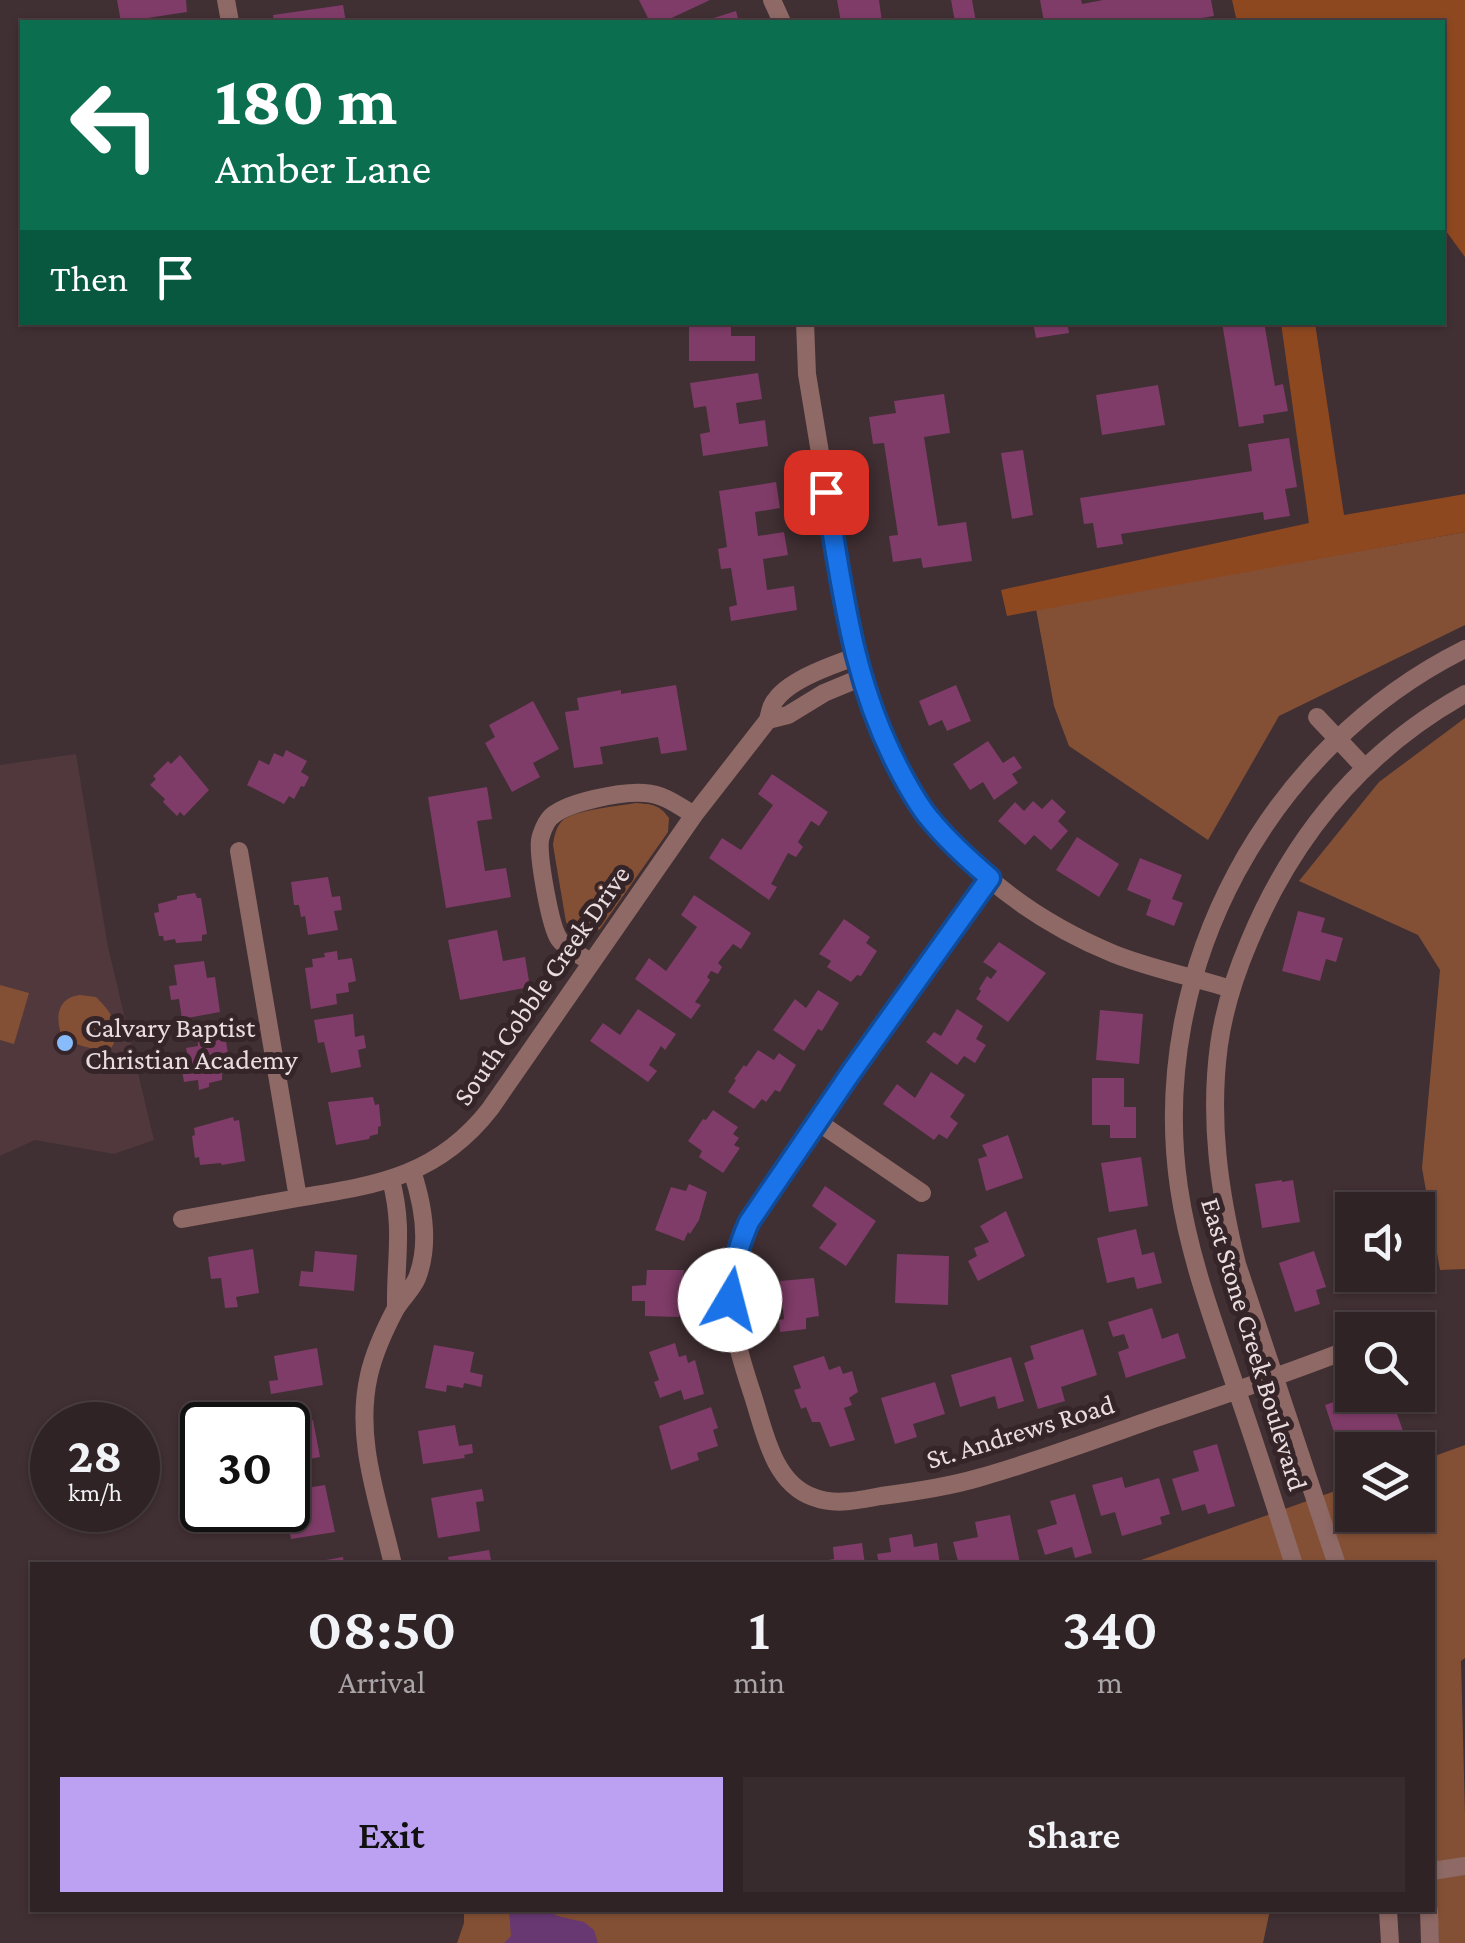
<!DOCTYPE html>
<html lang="en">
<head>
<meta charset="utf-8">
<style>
	:root { --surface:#302326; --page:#382b2e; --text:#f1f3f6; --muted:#a8a4a7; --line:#4b4043; --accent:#bca0f2 }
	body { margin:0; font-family:"Crimson Pro",serif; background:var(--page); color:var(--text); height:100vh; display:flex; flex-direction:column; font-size:38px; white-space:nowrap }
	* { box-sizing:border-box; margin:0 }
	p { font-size:32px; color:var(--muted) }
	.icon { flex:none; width:55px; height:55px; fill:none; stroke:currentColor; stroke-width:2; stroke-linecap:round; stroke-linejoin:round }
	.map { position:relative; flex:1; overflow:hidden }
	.sheet { position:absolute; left:30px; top:1562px; width:1405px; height:350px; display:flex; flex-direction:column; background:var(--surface); border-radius:0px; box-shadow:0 2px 8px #0004,0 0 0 2px var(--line) }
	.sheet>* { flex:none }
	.top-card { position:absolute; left:20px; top:20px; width:1425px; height:305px; border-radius:0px; box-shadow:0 2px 8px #0004,0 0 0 2px var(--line); background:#0b6e4f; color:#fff; overflow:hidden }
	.controls { position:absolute; left:1335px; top:1192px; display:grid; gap:20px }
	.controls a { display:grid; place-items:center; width:100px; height:100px; border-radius:0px; background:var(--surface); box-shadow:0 2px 8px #0004,0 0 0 2px var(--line); font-size:50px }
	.speed { position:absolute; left:30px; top:1402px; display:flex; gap:20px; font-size:50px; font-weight:700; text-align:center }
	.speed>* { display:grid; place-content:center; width:130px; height:130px; border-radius:50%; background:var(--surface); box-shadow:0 2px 8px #0004,0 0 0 2px var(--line); line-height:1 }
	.speed small { font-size:25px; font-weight:400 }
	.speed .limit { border:5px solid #111; border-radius:15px; background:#fff; color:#111 }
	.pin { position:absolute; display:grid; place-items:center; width:85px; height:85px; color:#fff; margin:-42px; border-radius:20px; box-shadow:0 5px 15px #0006 }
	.me { position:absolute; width:110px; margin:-55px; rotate:8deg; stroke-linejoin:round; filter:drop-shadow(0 0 8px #0008) }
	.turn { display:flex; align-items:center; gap:35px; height:210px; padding:0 30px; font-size:45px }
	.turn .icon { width:130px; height:130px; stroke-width:2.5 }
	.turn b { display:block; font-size:70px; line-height:85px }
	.then { display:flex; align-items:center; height:95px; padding:0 30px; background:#0003; gap:20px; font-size:38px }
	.eta { display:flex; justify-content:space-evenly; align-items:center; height:170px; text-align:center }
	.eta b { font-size:60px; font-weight:600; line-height:70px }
	.action { display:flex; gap:20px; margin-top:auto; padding:20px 30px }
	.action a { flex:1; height:115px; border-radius:0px; background:var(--accent); color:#111; font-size:40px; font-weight:600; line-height:115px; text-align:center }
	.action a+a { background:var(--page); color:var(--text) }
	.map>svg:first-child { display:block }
	.built { fill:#50383d }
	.green { fill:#845035 }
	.forest { fill:#8e4820 }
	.water { fill:#683873 }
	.building { fill:#7f3c68 }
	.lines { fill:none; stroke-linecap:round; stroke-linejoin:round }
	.minor { stroke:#8e6965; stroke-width:18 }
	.route-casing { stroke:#114b97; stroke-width:25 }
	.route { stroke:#1a73e8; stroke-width:18 }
	.poi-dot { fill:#87bbfb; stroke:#352529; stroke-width:4 }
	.labels { text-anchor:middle; stroke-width:10; stroke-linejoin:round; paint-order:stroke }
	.street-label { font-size:28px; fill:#e9dde0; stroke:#352529 }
	.poi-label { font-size:28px; fill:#e9dde0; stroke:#352529; text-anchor:start }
</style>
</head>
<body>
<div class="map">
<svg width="1465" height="1943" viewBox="0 0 1465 1943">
	<rect width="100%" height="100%" fill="#402f33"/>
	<path class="built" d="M76 754 108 947 154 1140 114 1154 35 1140 0 1156V765Z"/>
	<path class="green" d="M1465 532V625L1279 716 1208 840 1069 746 1054 706 1036 609Z
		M1465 718V1269L1440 1270 1422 1168 1440 970 1418 935 1299 881 1379 782Z
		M636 803C652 804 660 805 669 818L668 832 600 929C584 938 576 937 566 922L553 845C554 837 556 827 562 821 573 810 620 806 636 803Z
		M0 985 29 993 14 1044 0 1040Z
		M80 995 96 997C110 1011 123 1027 112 1047 98 1053 75 1045 62 1037 55 1017 57 998 80 995Z
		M1465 1445V1658L1461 1661 1465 1814V1943H1439L1435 1877 1433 1876 1432 1565H1127L1352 1485V1515H1418V1462Z
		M464 1910H1270L1263 1943H457L464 1923Z"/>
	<path class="forest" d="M1232 0H1465V257L1443 227 1442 22H1237Z
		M1281 323H1315L1344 515 1465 494V532L1007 616 1001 590 1309 523Z"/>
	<path class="water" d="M509 1910H542L561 1917 584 1922 594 1930 598 1943H504L511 1936Z"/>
	<path class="building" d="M117 0H186L187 12 121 22Z
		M639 0H710L663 22H650Z
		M837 0H879L882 22H841Z
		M951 0H972L976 22H955Z
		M1040 0H1081L1082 4 1103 0H1211L1214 16 1202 18 1203 22H1044Z
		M343 5 346 22H274L273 15Z
		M736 11 739 22H701Z
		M689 322H731V336H755V361H689Z
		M1033 322H1067L1069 333 1036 338Z
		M1222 322H1264L1275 386 1283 384 1288 411 1263 415 1264 423 1239 427Z
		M758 373 762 399 736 403 739 424 765 420 768 446 703 456 700 434 710 432 706 406 694 408 690 383Z
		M1158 385 1165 425 1102 435 1096 395Z
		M944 394 950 433 924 437 938 526 966 522 972 561 923 568 921 558 893 562 889 536 898 535 884 443 873 444 869 417 896 413 894 401Z
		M1289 438 1297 487 1285 489 1290 516 1264 520 1263 512 1121 534 1123 544 1097 548 1093 523 1084 524 1080 498 1252 471 1248 444Z
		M1023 450 1033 515 1012 519 1001 453Z
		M776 482 780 508 755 512 758 536 784 532 788 555 763 559 767 590 794 586 797 610 731 621 729 607 737 605 731 568 721 569 718 549 727 547 719 491Z
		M676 685 687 750 661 754 658 737 600 747 603 764 574 768 565 712 579 710 577 698 621 690V694Z
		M956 685 971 721 947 731 942 720 929 726 919 701Z
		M533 701 559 749 533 763 540 777 512 792 485 743 495 737 489 725Z
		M988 741 1003 763 1014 756 1022 768 1012 774 1018 783 994 800 983 782 970 790 953 764Z
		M286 750 307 761 301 772 309 777 304 787 301 786 294 799 289 796 284 804 247 785 259 760 269 765 274 753 283 757Z
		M180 755 209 790 184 816 180 812 177 816 163 802 165 799 150 785 156 779 153 776 168 761 171 764Z
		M772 774 828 812 819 826 811 821 798 842 803 847 796 857 788 853 771 884 777 887 769 900 709 858 722 838 741 850 773 805 758 794Z
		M487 787 492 819 477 821 485 871 506 868 511 897 446 908 428 797Z
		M1052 799 1066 812 1058 821 1068 831 1051 850 1034 835 1025 845 998 821 1015 802 1024 811 1033 801 1042 809Z
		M1077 837 1119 864 1099 897 1056 870Z
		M1140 858 1182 875 1172 899 1183 903 1174 926 1146 915 1151 900 1127 890Z
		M328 877 332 897 340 896 342 910 334 911 338 930 308 935 305 916 301 917 299 905H294L291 882Z
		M195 893 197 898H201L207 934 202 935V941L176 943 175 939 164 941 163 936H159L154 913 159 912 158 904 177 899V896Z
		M694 895 751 933 741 949 733 944 718 963 722 967 718 974 711 971 707 977 710 980 695 1002 701 1005 691 1019 635 979 649 958 666 971 697 927 681 915Z
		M1298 911 1325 918 1321 932 1343 938 1336 962 1326 959 1320 981 1282 971Z
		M844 919 870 937 866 943 877 951 861 976 857 975 851 982 827 967 831 961 819 954Z
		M497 930 503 961 525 957 530 987 460 1000 448 940Z
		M999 942 1046 973 1008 1022 976 999 981 991 979 989 987 976 991 979 997 971 983 962Z
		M337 951 338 960 352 958 356 981 348 983 349 992 336 994 337 1004 311 1009 305 968 313 967 312 959 325 957 324 953Z
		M204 961 207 978 215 977 220 1012 182 1019 179 999 171 1000 169 986 177 985 174 965Z
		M818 990 839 1003 822 1031 818 1029 804 1051 773 1030 795 999 806 1008Z
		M638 1009 676 1034 665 1050 661 1046 649 1065 657 1071 648 1082 590 1041 603 1023 620 1035Z
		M957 1009 983 1026 976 1039 986 1045 975 1063 964 1056 957 1065 926 1042 934 1032 941 1036Z
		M1100 1010 1143 1014 1139 1064 1096 1060Z
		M353 1014 355 1037 364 1035 366 1048 358 1050 361 1067 331 1073 324 1042 318 1043 314 1020Z
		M224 1030 231 1072 222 1073V1080L209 1083V1087L199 1090 198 1080 184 1082 180 1058 188 1057 186 1048 198 1046 197 1035Z
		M758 1050 774 1060 779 1053 796 1065 780 1092 775 1090 766 1102 762 1099 754 1109 728 1092 736 1080 734 1079 744 1065 746 1067Z
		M931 1072 965 1095 950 1117 958 1123 947 1139 939 1134 934 1140 883 1104 897 1084 915 1098Z
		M1092 1078H1124V1107H1136V1138H1110V1125H1092Z
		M373 1097 375 1105 379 1104 381 1126 378 1127V1134L370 1136 369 1139 336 1145 328 1102Z
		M713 1110 738 1127 733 1134 739 1138 734 1145 740 1148 723 1173 699 1157 702 1151 688 1141 703 1119 706 1120Z
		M233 1117 234 1121 239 1120 245 1161 222 1165 221 1163 200 1165 199 1157 195 1158 192 1136 195 1135 194 1128Z
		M1008 1135 1023 1178 986 1191 978 1159 987 1156 982 1145Z
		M1141 1157 1148 1206 1109 1212 1101 1163Z
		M1282 1180V1182L1293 1180 1300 1222 1262 1228 1255 1184Z
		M689 1184 707 1192 699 1220 690 1234 688 1232 684 1241 655 1230 671 1187 686 1191Z
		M825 1186 876 1221 846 1266 819 1248 837 1224 812 1206Z
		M1006 1211 1025 1256 978 1281 968 1261 977 1256 974 1248 989 1242 980 1226Z
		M1136 1229 1142 1255 1154 1252 1162 1283 1137 1289 1134 1277 1107 1283 1097 1238Z
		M253 1249 259 1293 236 1297 238 1307 225 1308 221 1278 211 1279 208 1257Z
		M315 1251 357 1255 354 1291 299 1286 301 1271 313 1272Z
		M1314 1251 1326 1287 1316 1290 1320 1304 1295 1312 1279 1263Z
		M897 1254 949 1256 948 1305 895 1303Z
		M647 1270H684L679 1317 645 1316V1301H632V1286L646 1285Z
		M814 1278 819 1316 806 1318V1329L780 1332 779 1320 784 1319 780 1281Z
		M1152 1308 1162 1339 1178 1333 1186 1358 1126 1378 1118 1352 1129 1348 1124 1334 1113 1337 1108 1322Z
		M1083 1329 1097 1375 1061 1387 1065 1401 1038 1409 1024 1363 1034 1359 1030 1346Z
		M675 1343 679 1357 686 1355 688 1363 695 1360 704 1394 684 1400 681 1390 660 1398 654 1382 659 1380 649 1352Z
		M434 1345 474 1352 470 1372 483 1375 481 1387 464 1383 463 1388 447 1385 446 1392 425 1388Z
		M317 1348 323 1385 271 1394 269 1381 278 1380 274 1356Z
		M824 1356 829 1370 840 1366 843 1374 852 1371 858 1392 849 1398 852 1405 844 1408 855 1440 830 1447 820 1422H812L806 1407 801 1409 794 1390 801 1388 793 1366Z
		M1011 1357 1024 1401 998 1409 995 1396 960 1407 951 1375Z
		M935 1382 945 1414 913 1424 917 1437 895 1444 881 1398Z
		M1355 1395H1361L1364 1405 1391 1396 1405 1437 1365 1450H1352V1454L1342 1457 1325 1405Z
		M711 1407 718 1428 713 1430 718 1446 697 1453 699 1460 671 1470 659 1426Z
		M313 1420 320 1457 288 1463V1425Z
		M455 1425 459 1446 472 1444 473 1453 464 1455 465 1458 423 1464 418 1431Z
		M1217 1444 1235 1506 1208 1514 1205 1504 1182 1511 1172 1479 1199 1471 1193 1451Z
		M1122 1477 1125 1488 1159 1478 1170 1514 1160 1517 1162 1524 1122 1536 1115 1512 1101 1516 1092 1485Z
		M325 1485 335 1532 291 1539 287 1517 278 1518 276 1510H288V1501L307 1498 306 1488Z
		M482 1489 484 1501 476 1502 480 1531 438 1538 431 1498Z
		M1075 1494 1092 1553 1075 1558 1072 1547 1045 1555 1037 1530 1057 1524 1050 1501Z
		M1010 1515 1020 1563 1010 1565H959L953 1542 978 1537 975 1522Z
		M912 1534 914 1547 937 1543 940 1565H879L877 1554 891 1552 889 1538Z
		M862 1543 865 1565H809V1563L834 1559 833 1547Z
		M489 1550 492 1565H450L448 1557Z
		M343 1557 344 1565H309V1563Z"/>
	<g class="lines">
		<path class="minor" d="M226 0 230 22
			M772 0 782 22
			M805 322 807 374 851 640C886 789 971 895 1114 954 1152 969 1193 977 1231 989
			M1317 717 1365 768
			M768 720 788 715 824 693 860 678
			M239 851 298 1198
			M989 878 774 1182C761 1203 745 1225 737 1248 721 1297 736 1344 751 1390 764 1427 771 1482 813 1497 835 1506 859 1500 881 1496 913 1492 947 1487 978 1478 1039 1461 1099 1438 1159 1417 1224 1395 1289 1373 1352 1348
			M590 962C581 955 566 949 559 939 550 926 538 857 540 840 541 834 545 824 549 819 563 802 624 791 645 793 664 794 679 806 694 815
			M818 1122 922 1193
			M391 1180C404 1229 395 1260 396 1308
			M182 1219C221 1212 259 1205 298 1198 376 1185 437 1177 490 1109L694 815 768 720C770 712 771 704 777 698 792 679 832 665 855 657
			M393 1565C379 1502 354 1440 369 1375 374 1353 385 1329 395 1310 401 1299 412 1290 417 1278 430 1245 423 1204 412 1171
			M1294 1565C1275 1505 1256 1445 1235 1385 1213 1320 1189 1256 1179 1188 1147 969 1268 747 1465 649
			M1337 1565 1237 1264C1219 1191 1209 1120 1219 1045 1224 1009 1235 975 1249 942 1293 836 1363 751 1465 694
			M1432 1871 1465 1866
			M1388 1910 1390 1943
			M1429 1910 1430 1943"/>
	</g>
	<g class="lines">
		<defs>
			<path id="route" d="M730 1300C732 1271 737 1249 749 1222L852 1071 990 878C969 860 947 840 930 819 918 805 909 788 901 773 852 682 843 592 826 492"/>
		</defs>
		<use href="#route" class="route-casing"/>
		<use href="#route" class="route"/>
	</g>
	<circle class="poi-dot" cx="65" cy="1043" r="10"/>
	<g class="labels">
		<g class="street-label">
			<text transform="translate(541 985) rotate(-55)" y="10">South Cobble Creek Drive</text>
			<text transform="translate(1255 1344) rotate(73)" y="10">East Stone Creek Boulevard</text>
			<text transform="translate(1020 1431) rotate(-17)" y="10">St. Andrews Road</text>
		</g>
		<g class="poi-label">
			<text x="85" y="1037">Calvary Baptist<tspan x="85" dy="32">Christian Academy</tspan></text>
		</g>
	</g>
</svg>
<div class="controls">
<a><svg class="icon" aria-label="sound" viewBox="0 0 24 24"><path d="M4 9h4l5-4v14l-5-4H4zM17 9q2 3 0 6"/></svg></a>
<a><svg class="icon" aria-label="search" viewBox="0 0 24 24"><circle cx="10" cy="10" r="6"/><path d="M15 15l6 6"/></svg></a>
<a><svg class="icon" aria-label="layers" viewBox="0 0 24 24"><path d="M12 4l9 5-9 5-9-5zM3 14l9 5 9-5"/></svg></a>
</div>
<div class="speed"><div>28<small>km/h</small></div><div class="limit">30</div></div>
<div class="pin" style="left:826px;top:492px;background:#d93025"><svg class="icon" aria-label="arrive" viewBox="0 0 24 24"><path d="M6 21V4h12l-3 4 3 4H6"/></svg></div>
<svg class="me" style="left:730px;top:1300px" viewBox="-20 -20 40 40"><circle r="19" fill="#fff"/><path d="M0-13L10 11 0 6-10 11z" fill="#1a73e8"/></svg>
<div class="top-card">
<div class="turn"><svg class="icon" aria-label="left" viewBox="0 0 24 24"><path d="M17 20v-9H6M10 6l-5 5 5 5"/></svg><div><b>180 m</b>Amber Lane</div></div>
<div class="then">Then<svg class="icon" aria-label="arrive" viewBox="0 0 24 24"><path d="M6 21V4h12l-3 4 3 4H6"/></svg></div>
</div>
<section class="sheet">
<div class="eta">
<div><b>08:50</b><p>Arrival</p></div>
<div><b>1</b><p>min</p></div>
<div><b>340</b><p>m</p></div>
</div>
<div class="action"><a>Exit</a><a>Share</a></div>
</section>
</div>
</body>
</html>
